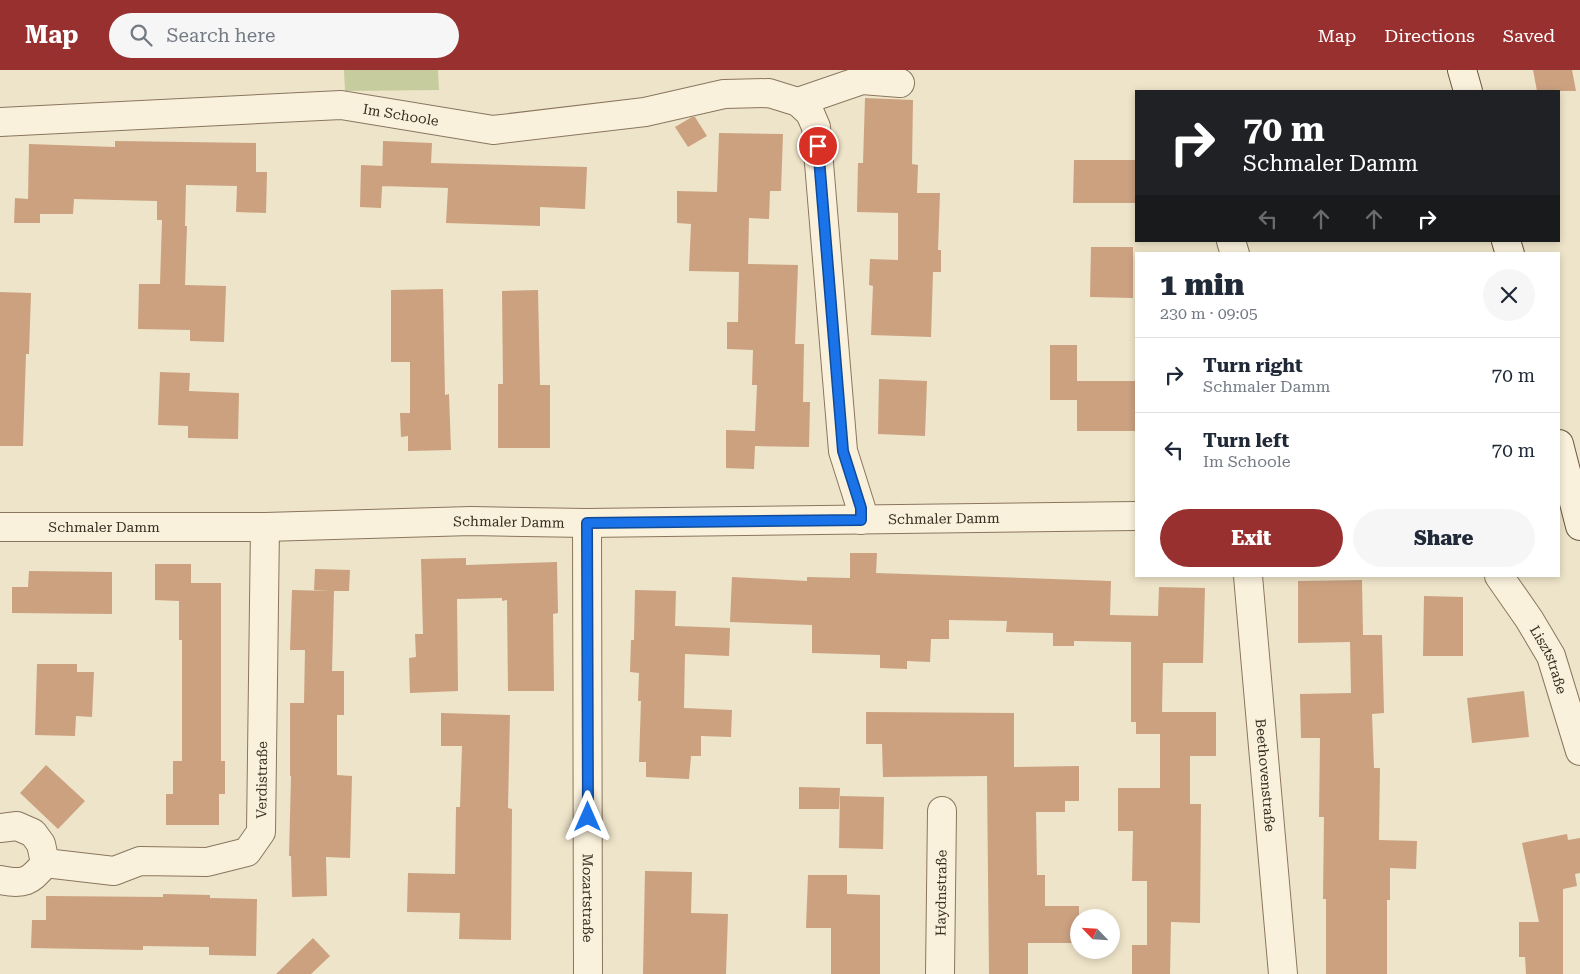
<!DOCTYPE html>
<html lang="en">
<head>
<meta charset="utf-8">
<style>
	:root { --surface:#fff; --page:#f6f6f7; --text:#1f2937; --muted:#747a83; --line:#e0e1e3; --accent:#98302f }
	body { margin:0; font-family:"Roboto Serif",serif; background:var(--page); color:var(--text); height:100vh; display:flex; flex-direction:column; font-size:19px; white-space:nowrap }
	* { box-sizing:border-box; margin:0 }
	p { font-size:16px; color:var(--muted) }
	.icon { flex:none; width:28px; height:28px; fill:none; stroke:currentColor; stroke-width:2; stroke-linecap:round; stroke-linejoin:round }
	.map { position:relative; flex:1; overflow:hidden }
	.sheet { position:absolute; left:1135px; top:182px; width:425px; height:325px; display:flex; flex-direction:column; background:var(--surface); border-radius:0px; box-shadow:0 2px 8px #0003 }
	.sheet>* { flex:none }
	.guide { position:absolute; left:1135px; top:20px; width:425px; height:152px; border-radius:0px; box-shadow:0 2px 8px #0003; background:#202124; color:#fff; overflow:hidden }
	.needle { width:32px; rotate:295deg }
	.tools { position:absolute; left:1070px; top:839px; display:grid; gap:10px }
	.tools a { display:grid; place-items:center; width:50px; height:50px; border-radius:50%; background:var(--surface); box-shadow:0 2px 8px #0003; font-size:25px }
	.pin { position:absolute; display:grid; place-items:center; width:42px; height:42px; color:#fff; margin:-21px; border:2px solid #fff; border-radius:50%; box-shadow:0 1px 5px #0007 }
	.me { position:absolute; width:55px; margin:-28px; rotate:0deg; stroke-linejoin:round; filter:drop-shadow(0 0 4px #0008) }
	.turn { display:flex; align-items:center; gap:18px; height:105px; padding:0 25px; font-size:22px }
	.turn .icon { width:65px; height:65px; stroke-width:2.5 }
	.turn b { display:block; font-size:35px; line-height:42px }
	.lanes { display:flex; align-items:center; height:48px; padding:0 25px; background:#0003; justify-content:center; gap:25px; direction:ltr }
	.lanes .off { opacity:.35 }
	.round { display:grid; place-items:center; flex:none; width:52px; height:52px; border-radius:26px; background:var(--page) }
	.headline { display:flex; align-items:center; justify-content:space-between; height:85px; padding:0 25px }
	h1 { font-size:30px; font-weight:800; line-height:38px }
	.button { display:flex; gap:10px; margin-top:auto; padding:10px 25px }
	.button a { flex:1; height:58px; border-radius:30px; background:var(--accent); color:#fff; font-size:20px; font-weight:800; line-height:58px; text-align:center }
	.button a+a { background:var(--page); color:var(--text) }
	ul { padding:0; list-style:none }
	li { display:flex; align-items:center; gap:15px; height:75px; padding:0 25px; border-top:1px solid var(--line) }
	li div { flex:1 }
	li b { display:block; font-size:19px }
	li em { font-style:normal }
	header { display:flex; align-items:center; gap:30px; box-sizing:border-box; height:70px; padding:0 25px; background:var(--accent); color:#fff }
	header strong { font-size:24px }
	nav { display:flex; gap:28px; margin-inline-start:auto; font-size:18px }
	.search { width:350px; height:45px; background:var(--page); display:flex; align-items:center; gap:12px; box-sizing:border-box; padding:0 18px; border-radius:28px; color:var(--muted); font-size:19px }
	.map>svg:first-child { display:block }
	.green { fill:#c6cc9d }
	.building { fill:#cba180 }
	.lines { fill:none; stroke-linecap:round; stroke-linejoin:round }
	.minor-casing { stroke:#8a765e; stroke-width:30 }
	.secondary-casing { stroke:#6c5741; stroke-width:30 }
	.minor { stroke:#f9f1dc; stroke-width:28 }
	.secondary { stroke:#f9f1dc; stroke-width:28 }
	.route-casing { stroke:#114b97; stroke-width:12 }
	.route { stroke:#1a73e8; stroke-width:9 }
	.labels { text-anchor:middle; stroke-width:5; stroke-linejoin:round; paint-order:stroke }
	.street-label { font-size:14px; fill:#3b2e21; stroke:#f5eed9 }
</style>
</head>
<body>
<header>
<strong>Map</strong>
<div class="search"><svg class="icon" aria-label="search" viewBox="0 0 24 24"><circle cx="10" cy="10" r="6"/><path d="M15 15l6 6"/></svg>Search here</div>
<nav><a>Map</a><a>Directions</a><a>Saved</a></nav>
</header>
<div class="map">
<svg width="1580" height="904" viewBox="0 0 1580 904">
	<rect width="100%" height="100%" fill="#eee4c9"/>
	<path class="green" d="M344 0H438L439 20 345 21Z"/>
	<path class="building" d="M1533 0H1572L1576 21H1537Z
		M865 28 913 30 912 94 918 95 917 123H940L938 180H941V202H933L931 267 871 265 873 216 869 215 870 189 898 190V143L857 142 858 93H863Z
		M692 47H695L707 66 688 77 675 57Z
		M719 63 783 64 781 121H770L769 149 749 148 748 194 798 195 795 274H804L803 332H810L809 377 755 376 754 399 726 398V360L755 361 757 315H752L753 280 727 279V252H738L739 202 689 201 691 154 677 153V121L717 122Z
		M115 71 256 73V102H267L266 143 236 142 237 116 186 115 185 156H187L185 215 226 216 224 272 190 271V260L138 259 139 214H160L162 150H157V131L74 129 73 144H40V153H14L15 128 28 129 29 74 115 77Z
		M383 71 432 73 431 93 587 97 585 139 540 137V156L446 153 448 118 382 116Z
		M1074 90H1136V133H1073Z
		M361 95 383 96 381 138 360 137Z
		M1091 177H1133V228L1090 227Z
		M443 219 445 325 449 324 451 380 408 381V366L401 367 400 343H410V292H391V220Z
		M538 220 540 315H550V378H498V314H503L502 221Z
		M0 222 31 223 29 284H26L23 376H0Z
		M1050 275H1077V320V311H1135V361H1077V330H1050Z
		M160 302 190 303 189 321 239 323 238 369 188 368V356L158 355Z
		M879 309 927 311 925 366 878 364Z
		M850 483H877L876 503 1111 511 1110 545 1158 546 1159 517 1205 518 1203 593H1163L1162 642H1216V686H1190V734H1201L1200 853 1171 852 1170 904H1132V875H1147V811H1132L1133 761H1118V718H1160V664H1136V652H1131V572L1074 571V576H1053V563L1006 562 1007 551 949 550V569H931L930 592 907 591V599L880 598V585L812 583V555L730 552 732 507 807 511V507L850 508Z
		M466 488V495L557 492 558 543 553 544 554 621H508L507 530 502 531V528L457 529 458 621 410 623 409 588 416 587 415 564H423L421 489Z
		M155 494H191V513H221V691H225V724H219V755H166V724H173V691H182V570H179V531L155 530Z
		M315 499 350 500 349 521H334L332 601H344V645H337V705L352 706 350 788 326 787 327 826 292 827 291 786H289L291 706H290V633H304L305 580H290L292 520 329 521 314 520Z
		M29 501 112 502V544L12 543V517H28Z
		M1362 510 1363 565H1382L1384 643 1372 644 1374 698H1380L1379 770 1417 771 1416 799 1390 798V830H1387V904H1326V829H1323L1324 747H1319L1320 668H1301L1300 624 1351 623 1350 572 1298 573V511Z
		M635 520 676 521 675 556 730 558 729 586 685 584 684 638 732 640 731 667 701 666V686H691L689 709 646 707V692H639L641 631H638L639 603 630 602 631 570H634Z
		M1424 526 1463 527V586H1423Z
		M37 594H77V602H94L92 647 76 646 75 666 35 665Z
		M1524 621 1529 667 1472 673 1467 628Z
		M866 642 1014 643V697L1079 696V731H1065V742H1036L1037 805H1045V836H1079V873H1028V904H989L987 706 883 707 882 674H866Z
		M441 643 510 645 508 738 512 739 511 870 459 869 460 843 407 842 408 803 455 804 456 737H460L462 676H441Z
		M46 695 85 731 58 759 20 723Z
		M799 717 840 718 839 739H799Z
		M840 726 884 727 883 779 839 778Z
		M1567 764 1568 770 1580 768V803L1575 804 1577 816 1563 819V904H1526L1525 887H1519V852H1539L1522 773Z
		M645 801 692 802 691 843 728 844 726 904H643Z
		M808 805H847V824L880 825V904H831V858H806Z
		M163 824 210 825V828L257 829 256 886 209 885V877L143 876V880L31 878 32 850H46V826L163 827Z
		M313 868 330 886 311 904H276Z"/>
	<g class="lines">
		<defs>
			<g id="minor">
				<path d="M798 32 862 10 900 13"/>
				<path id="s1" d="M0 52 341 35 493 60 645 42 724 24 769 23 798 32 810 43 816 57 843 381 861 438V450"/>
				<path d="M1231 171 1235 184"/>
				<path id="s2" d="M587 453 588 904"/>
				<path id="s3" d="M0 457H265L471 451 587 453 1136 446"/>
				<path id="s4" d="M1248 506 1283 904"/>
				<path id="s5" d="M1499 506 1529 549 1551 586 1580 681"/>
				<path d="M0 758 17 756 33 763 41 774 45 793C31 812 23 815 0 810"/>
				<path id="s6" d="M45 793 114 801 140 791 207 792 247 782 261 762 265 457"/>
				<path id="s7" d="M940 904 942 741"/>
			</g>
			<path id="secondary" d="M1462 0 1468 21
				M1506 171 1510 184
				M1559 374 1580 456"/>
		</defs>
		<use href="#minor" class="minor-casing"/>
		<use href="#secondary" class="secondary-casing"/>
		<use href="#minor" class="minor"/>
		<use href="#secondary" class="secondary"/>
	</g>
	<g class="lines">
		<defs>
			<path id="route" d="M588 747 587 453 861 450V438L843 381 818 76"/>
		</defs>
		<use href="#route" class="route-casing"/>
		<use href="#route" class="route"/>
	</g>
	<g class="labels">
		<g class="street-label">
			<text dy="5" stroke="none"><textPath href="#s1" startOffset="402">Im Schoole</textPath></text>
			<text dy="5" stroke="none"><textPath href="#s3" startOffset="944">Schmaler Damm</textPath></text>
			<text dy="5" stroke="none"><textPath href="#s3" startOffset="509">Schmaler Damm</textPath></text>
			<text dy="5" stroke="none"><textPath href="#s3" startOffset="104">Schmaler Damm</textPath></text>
			<text dy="5" stroke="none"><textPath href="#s5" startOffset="98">Lisztstraße</textPath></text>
			<text dy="5" stroke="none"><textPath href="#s4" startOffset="200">Beethovenstraße</textPath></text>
			<text dy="5" stroke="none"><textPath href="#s6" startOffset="282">Verdistraße</textPath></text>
			<text dy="5" stroke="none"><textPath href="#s7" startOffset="81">Haydnstraße</textPath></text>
			<text dy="5" stroke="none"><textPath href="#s2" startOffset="375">Mozartstraße</textPath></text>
		</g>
	</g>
</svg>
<div class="tools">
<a><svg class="needle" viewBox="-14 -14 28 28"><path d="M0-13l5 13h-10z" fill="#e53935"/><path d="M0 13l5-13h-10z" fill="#747a83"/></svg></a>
</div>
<div class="pin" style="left:818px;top:76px;background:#d93025"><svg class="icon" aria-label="arrive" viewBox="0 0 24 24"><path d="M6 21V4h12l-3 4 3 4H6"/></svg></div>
<svg class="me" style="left:588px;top:747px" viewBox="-20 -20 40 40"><path d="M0-17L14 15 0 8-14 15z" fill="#1a73e8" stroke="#fff" stroke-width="4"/></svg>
<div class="guide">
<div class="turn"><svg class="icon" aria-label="right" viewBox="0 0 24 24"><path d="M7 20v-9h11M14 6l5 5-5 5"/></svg><div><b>70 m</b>Schmaler Damm</div></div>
<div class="lanes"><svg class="icon off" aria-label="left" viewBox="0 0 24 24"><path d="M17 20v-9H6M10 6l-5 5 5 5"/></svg><svg class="icon off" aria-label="ahead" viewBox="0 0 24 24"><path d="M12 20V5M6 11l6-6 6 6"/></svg><svg class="icon off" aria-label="ahead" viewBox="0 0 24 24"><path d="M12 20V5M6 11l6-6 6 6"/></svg><svg class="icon" aria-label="right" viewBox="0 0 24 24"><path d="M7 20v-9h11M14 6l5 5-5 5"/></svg></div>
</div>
<section class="sheet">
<div class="headline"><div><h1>1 min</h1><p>230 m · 09:05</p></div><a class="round"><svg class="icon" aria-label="close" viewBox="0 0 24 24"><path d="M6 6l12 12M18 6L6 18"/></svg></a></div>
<ul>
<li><svg class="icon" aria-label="right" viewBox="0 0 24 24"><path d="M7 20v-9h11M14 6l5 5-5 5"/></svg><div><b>Turn right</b><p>Schmaler Damm</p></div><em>70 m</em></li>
<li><svg class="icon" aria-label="left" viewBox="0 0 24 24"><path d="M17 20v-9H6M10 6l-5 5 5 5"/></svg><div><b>Turn left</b><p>Im Schoole</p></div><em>70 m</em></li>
</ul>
<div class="button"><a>Exit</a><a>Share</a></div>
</section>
</div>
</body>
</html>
